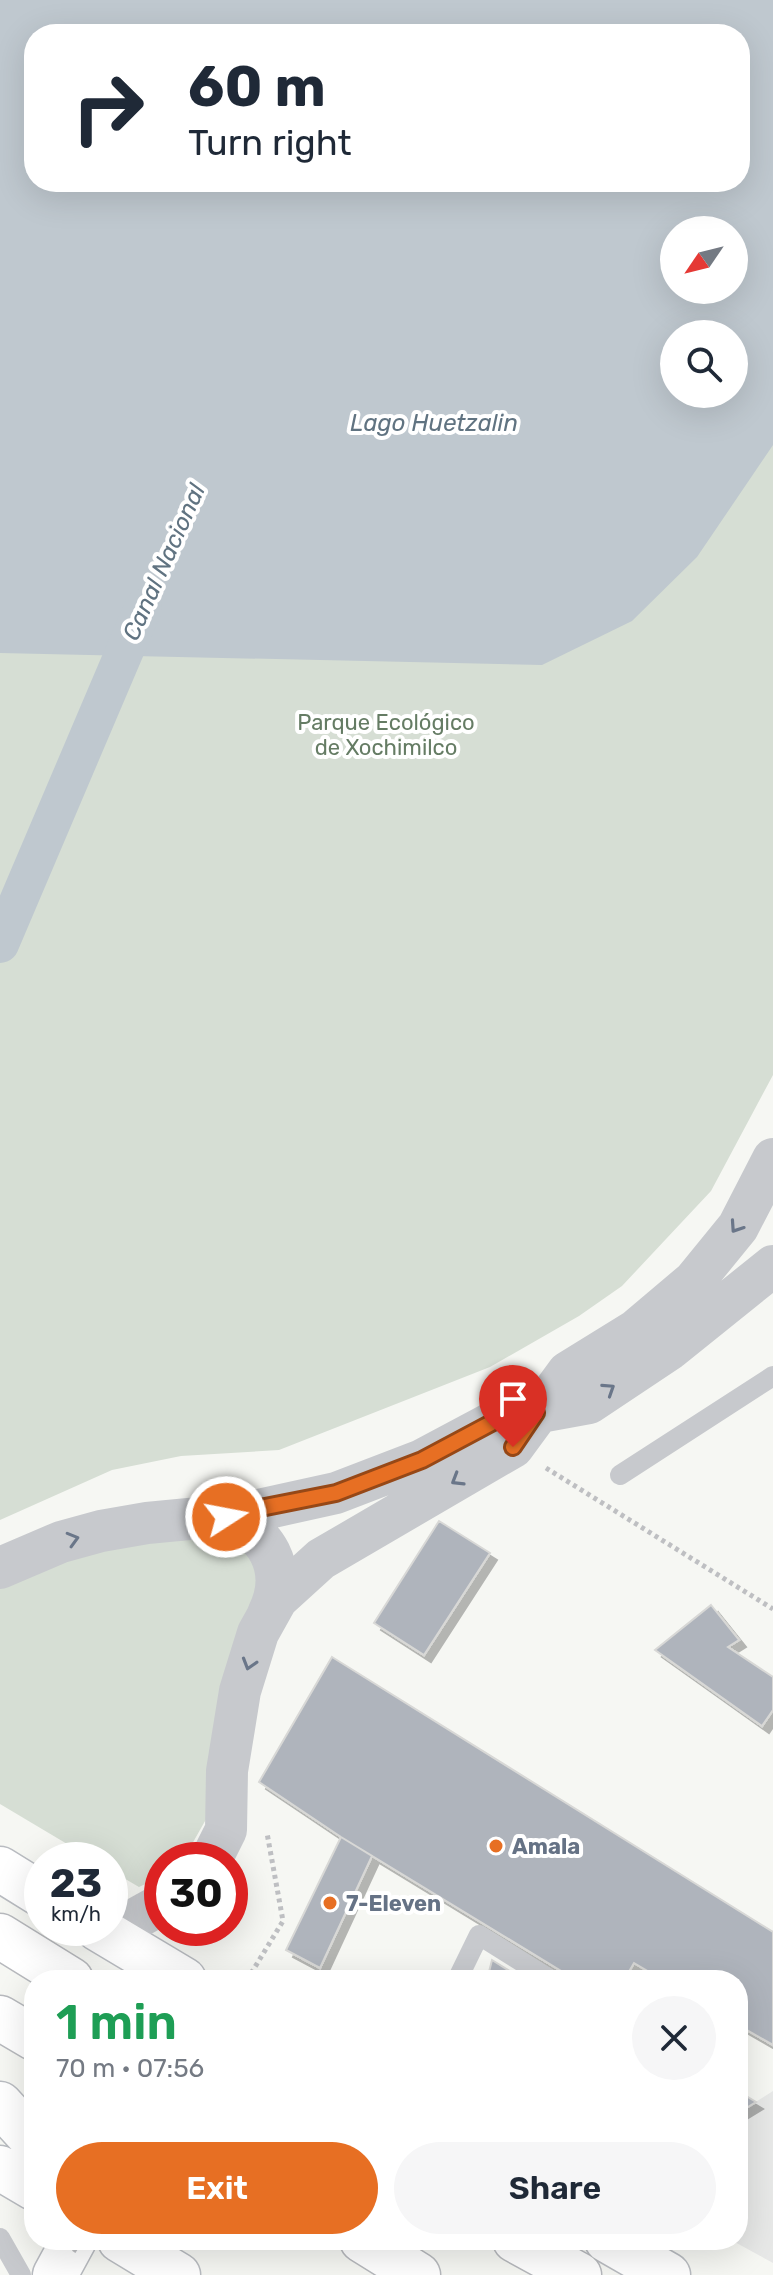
<!DOCTYPE html>
<html lang="en">
<head>
<meta charset="utf-8">
<style>
	:root { --surface:#fff; --page:#f6f6f7; --text:#1f2937; --muted:#747a83; --accent:#e76f23 }
	body { margin:0; font-family:Rubik,sans-serif; background:var(--page); color:var(--text); height:100vh; display:flex; flex-direction:column; font-size:30px; white-space:nowrap }
	* { box-sizing:border-box; margin:0 }
	p { font-size:26px; color:var(--muted) }
	.icon { flex:none; width:44px; height:44px; fill:none; stroke:currentColor; stroke-width:2; stroke-linecap:round; stroke-linejoin:round }
	.map { position:relative; flex:1; overflow:hidden }
	.drawer { position:absolute; left:24px; top:1970px; width:724px; height:280px; display:flex; flex-direction:column; background:var(--surface); border-radius:32px; box-shadow:0 8px 32px #0002 }
	.drawer>* { flex:none }
	.top-card { position:absolute; left:24px; top:24px; width:726px; height:168px; border-radius:32px; box-shadow:0 8px 32px #0002; background:#fff; color:var(--text); overflow:hidden }
	.needle { width:52px; rotate:235deg }
	.buttons { position:absolute; left:660px; top:216px; display:grid; gap:16px }
	.buttons a { display:grid; place-items:center; width:88px; height:88px; border-radius:50%; background:var(--surface); box-shadow:0 8px 32px #0002; font-size:40px }
	.speed { position:absolute; left:24px; top:1842px; display:flex; gap:16px; font-size:40px; font-weight:700; text-align:center }
	.speed>* { display:grid; place-content:center; width:104px; height:104px; border-radius:50%; background:var(--surface); box-shadow:0 8px 32px #0002; line-height:1 }
	.speed small { font-size:20px; font-weight:400 }
	.speed .limit { border:12px solid #d22; background:#fff; color:#111 }
	.pin { position:absolute; display:grid; place-items:center; width:68px; height:68px; color:#fff; margin:-82px -34px; border-radius:50% 50% 50% 0; rotate:-45deg; box-shadow:0 0 8px #0007 }
	.pin .icon { rotate:45deg }
	.me { position:absolute; width:88px; margin:-44px; rotate:79deg; stroke-linejoin:round; filter:drop-shadow(0 0 6px #0008) }
	.turn { display:flex; align-items:center; gap:28px; height:168px; padding:0 32px; font-size:36px }
	.turn .icon { width:104px; height:104px; stroke-width:2.5 }
	.turn b { display:block; font-size:56px; line-height:68px }
	.round { display:grid; place-items:center; flex:none; width:84px; height:84px; border-radius:42px; background:var(--page) }
	.overview { display:flex; align-items:center; justify-content:space-between; height:136px; padding:0 32px }
	h1 { font-size:48px; font-weight:600; line-height:60px; color:#1e9e55 }
	.action { display:flex; gap:16px; margin-top:auto; padding:16px 32px }
	.action a { flex:1; height:92px; border-radius:48px; background:var(--accent); color:#fff; font-size:32px; font-weight:600; line-height:92px; text-align:center }
	.action a+a { background:var(--page); color:var(--text) }
	.map>svg:first-child { display:block }
	.built { fill:#e7e8e7 }
	.green { fill:#d6ded4; fill-rule:evenodd }
	.water { fill:#bfc8cf; fill-rule:evenodd }
	.lines { fill:none; stroke-linecap:round; stroke-linejoin:round }
	.canal { stroke:#bfc8cf; stroke-width:38 }
	.building { fill:#afb4bc; stroke:#d8d8d6; stroke-width:2; filter:url(#shadow) }
	.secondary-casing { stroke:#b9bcc1; stroke-width:47 }
	.motorway-casing { stroke:#b7b9bd; stroke-width:47 }
	.path { stroke:#bebfc2; stroke-width:5; stroke-dasharray:4 4; stroke-linecap:butt }
	.service { stroke:#c7c9cd; stroke-width:20 }
	.minor { stroke:#c7c9cd; stroke-width:42 }
	.secondary { stroke:#fff; stroke-width:44 }
	.motorway { stroke:#fff; stroke-width:44 }
	.path-bridge { stroke:#bebfc2; stroke-width:5; stroke-dasharray:4 4; stroke-linecap:butt }
	.oneway { stroke:#6a7689 }
	.route-casing { stroke:#964817; stroke-width:20 }
	.route { stroke:#e76f23; stroke-width:14 }
	.poi-dot { fill:#e76f23; stroke:#fff; stroke-width:3 }
	.labels { text-anchor:middle; stroke-width:8; stroke-linejoin:round; paint-order:stroke }
	.park-label { font-size:22px; fill:#657c64; stroke:#fff }
	.poi-label { font-size:22px; font-weight:bold; fill:#657285; stroke:#fff; text-anchor:start }
	.water-label { font-size:24px; font-style:italic; fill:#607381; stroke:#fff }
</style>
</head>
<body>
<div class="map">
<svg width="773" height="2275" viewBox="0 0 773 2275">
	<defs>
		<filter id="shadow"><feDropShadow dx="7" dy="7" stdDeviation="0" flood-color="#0004"/></filter>
	</defs>
	<rect width="100%" height="100%" fill="#f6f7f3"/>
	<path class="built" d="M773 2091V2263L731 2240H738V2113Z"/>
	<path class="green" d="M0 0H773V1075L711 1191 622 1286 579 1316 490 1367 279 1450 181 1456 112 1470 0 1520ZM34 34H740V182H34ZM674 230H734V290H674ZM674 334H734V394H674Z
		M233 1533 262 1567 209 1814 183 1860H162V1876L139 1887 110 1870V1860H94L0 1804V1584L64 1554Z"/>
	<path class="water" d="M0 0H773V445L697 557 632 621 542 665 0 653ZM34 34H740V182H34ZM674 230H734V290H674ZM674 334H734V394H674Z"/>
	<g class="lines">
		<path class="canal" d="M0 944 143 608"/>
	</g>
	<path class="building" d="M439 1521 490 1553 424 1655 374 1623Z
		M711 1605 739 1640 728 1647 773 1677V1710L762 1726 655 1650Z
		M332 1657 773 1932V2045L738 2025V1980H663L634 1963 624 1980H576L341 1837 259 1782Z
		M341 1837 372 1856 320 1968 286 1950Z
		M492 1960 524 1980H487Z
		M738 2091 756 2102 738 2113Z"/>
	<g class="lines">
		<defs>
			<path id="secondary" d="M0 1869 42 1895
				M97 1928 184 1980
				M0 2104 34 2141
				M0 2168 34 2188
				M120 2240 178 2275
				M607 2240 668 2275
				M55 2275 74 2240"/>
			<path id="motorway" d="M0 1936 71 1980
				M0 2018 34 2038
				M362 2240 418 2275
				M515 2240 579 2275"/>
		</defs>
		<use href="#secondary" class="secondary-casing"/>
		<use href="#motorway" class="motorway-casing"/>
		<path class="path" d="M546 1468 773 1609
			M247 1980 283 1921 267 1833"/>
		<path class="service" d="M620 1475 773 1376
			M457 1980 479 1935 551 1980
			M0 2238 21 2275"/>
		<path class="minor" d="M220 1516C267 1528 290 1570 268 1614
			M0 1568 61 1542 101 1531 147 1523 241 1514 336 1493 422 1460 497 1420 589 1403 670 1349 773 1266
			M211 1860 226 1830 227 1771 240 1691 258 1633 277 1599 321 1559 513 1447 568 1372 636 1330 694 1281 738 1227 773 1159
			M108 1934 162 1904"/>
		<use href="#secondary" class="secondary"/>
		<use href="#motorway" class="motorway"/>
		<path class="path-bridge" d="M60 2240 80 2253"/>
	</g>
	<defs><path id="oneway-chevron" d="M-2-3.5L2.5 0L-2 3.5" fill="none" stroke-width="1.6" stroke-linecap="round" stroke-linejoin="round" transform="scale(2)"/></defs>
	<g class="oneway">
		<use href="#oneway-chevron" transform="translate(736 1227) rotate(124)"/>
		<use href="#oneway-chevron" transform="translate(609 1389) rotate(-33)"/>
		<use href="#oneway-chevron" transform="translate(457 1480) rotate(149)"/>
		<use href="#oneway-chevron" transform="translate(73 1539) rotate(-16)"/>
		<use href="#oneway-chevron" transform="translate(249 1664) rotate(107)"/>
	</g>
	<g class="lines">
		<defs>
			<path id="route" d="M226 1517 220 1516 336 1493 422 1460 497 1420 536 1413 513 1447"/>
		</defs>
		<use href="#route" class="route-casing"/>
		<use href="#route" class="route"/>
	</g>
	<g class="poi-dot">
		<circle cx="496" cy="1846" r="8"/>
		<circle cx="330" cy="1903" r="8"/>
	</g>
	<g class="labels">
		<g class="park-label">
			<text x="386" y="730">Parque Ecológico<tspan x="386" dy="25">de Xochimilco</tspan></text>
		</g>
		<g class="poi-label">
			<text x="512" y="1854">Amala</text>
			<text x="346" y="1911">7-Eleven</text>
		</g>
		<g class="water-label">
			<text x="434" y="431">Lago Huetzalin</text>
			<text transform="translate(164 562) rotate(-66)" y="8">Canal Nacional</text>
		</g>
	</g>
</svg>
<div class="buttons">
<a><svg class="needle" viewBox="-14 -14 28 28"><path d="M0-13l5 13h-10z" fill="#e53935"/><path d="M0 13l5-13h-10z" fill="#747a83"/></svg></a>
<a><svg class="icon" aria-label="search" viewBox="0 0 24 24"><circle cx="10" cy="10" r="6"/><path d="M15 15l6 6"/></svg></a>
</div>
<div class="speed"><div>23<small>km/h</small></div><div class="limit">30</div></div>
<div class="pin" style="left:513px;top:1447px;background:#d93025"><svg class="icon" aria-label="arrive" viewBox="0 0 24 24"><path d="M6 21V4h12l-3 4 3 4H6"/></svg></div>
<svg class="me" style="left:226px;top:1517px" viewBox="-20 -20 40 40"><circle r="17" fill="#e76f23" stroke="#fff" stroke-width="3"/><path d="M0-11L8 9 0 5-8 9z" fill="#fff"/></svg>
<div class="top-card">
<div class="turn"><svg class="icon" aria-label="right" viewBox="0 0 24 24"><path d="M7 20v-9h11M14 6l5 5-5 5"/></svg><div><b>60 m</b>Turn right</div></div>
</div>
<section class="drawer">
<div class="overview"><div><h1>1 min</h1><p>70 m · 07:56</p></div><a class="round"><svg class="icon" aria-label="close" viewBox="0 0 24 24"><path d="M6 6l12 12M18 6L6 18"/></svg></a></div>
<div class="action"><a>Exit</a><a>Share</a></div>
</section>
</div>
</body>
</html>
